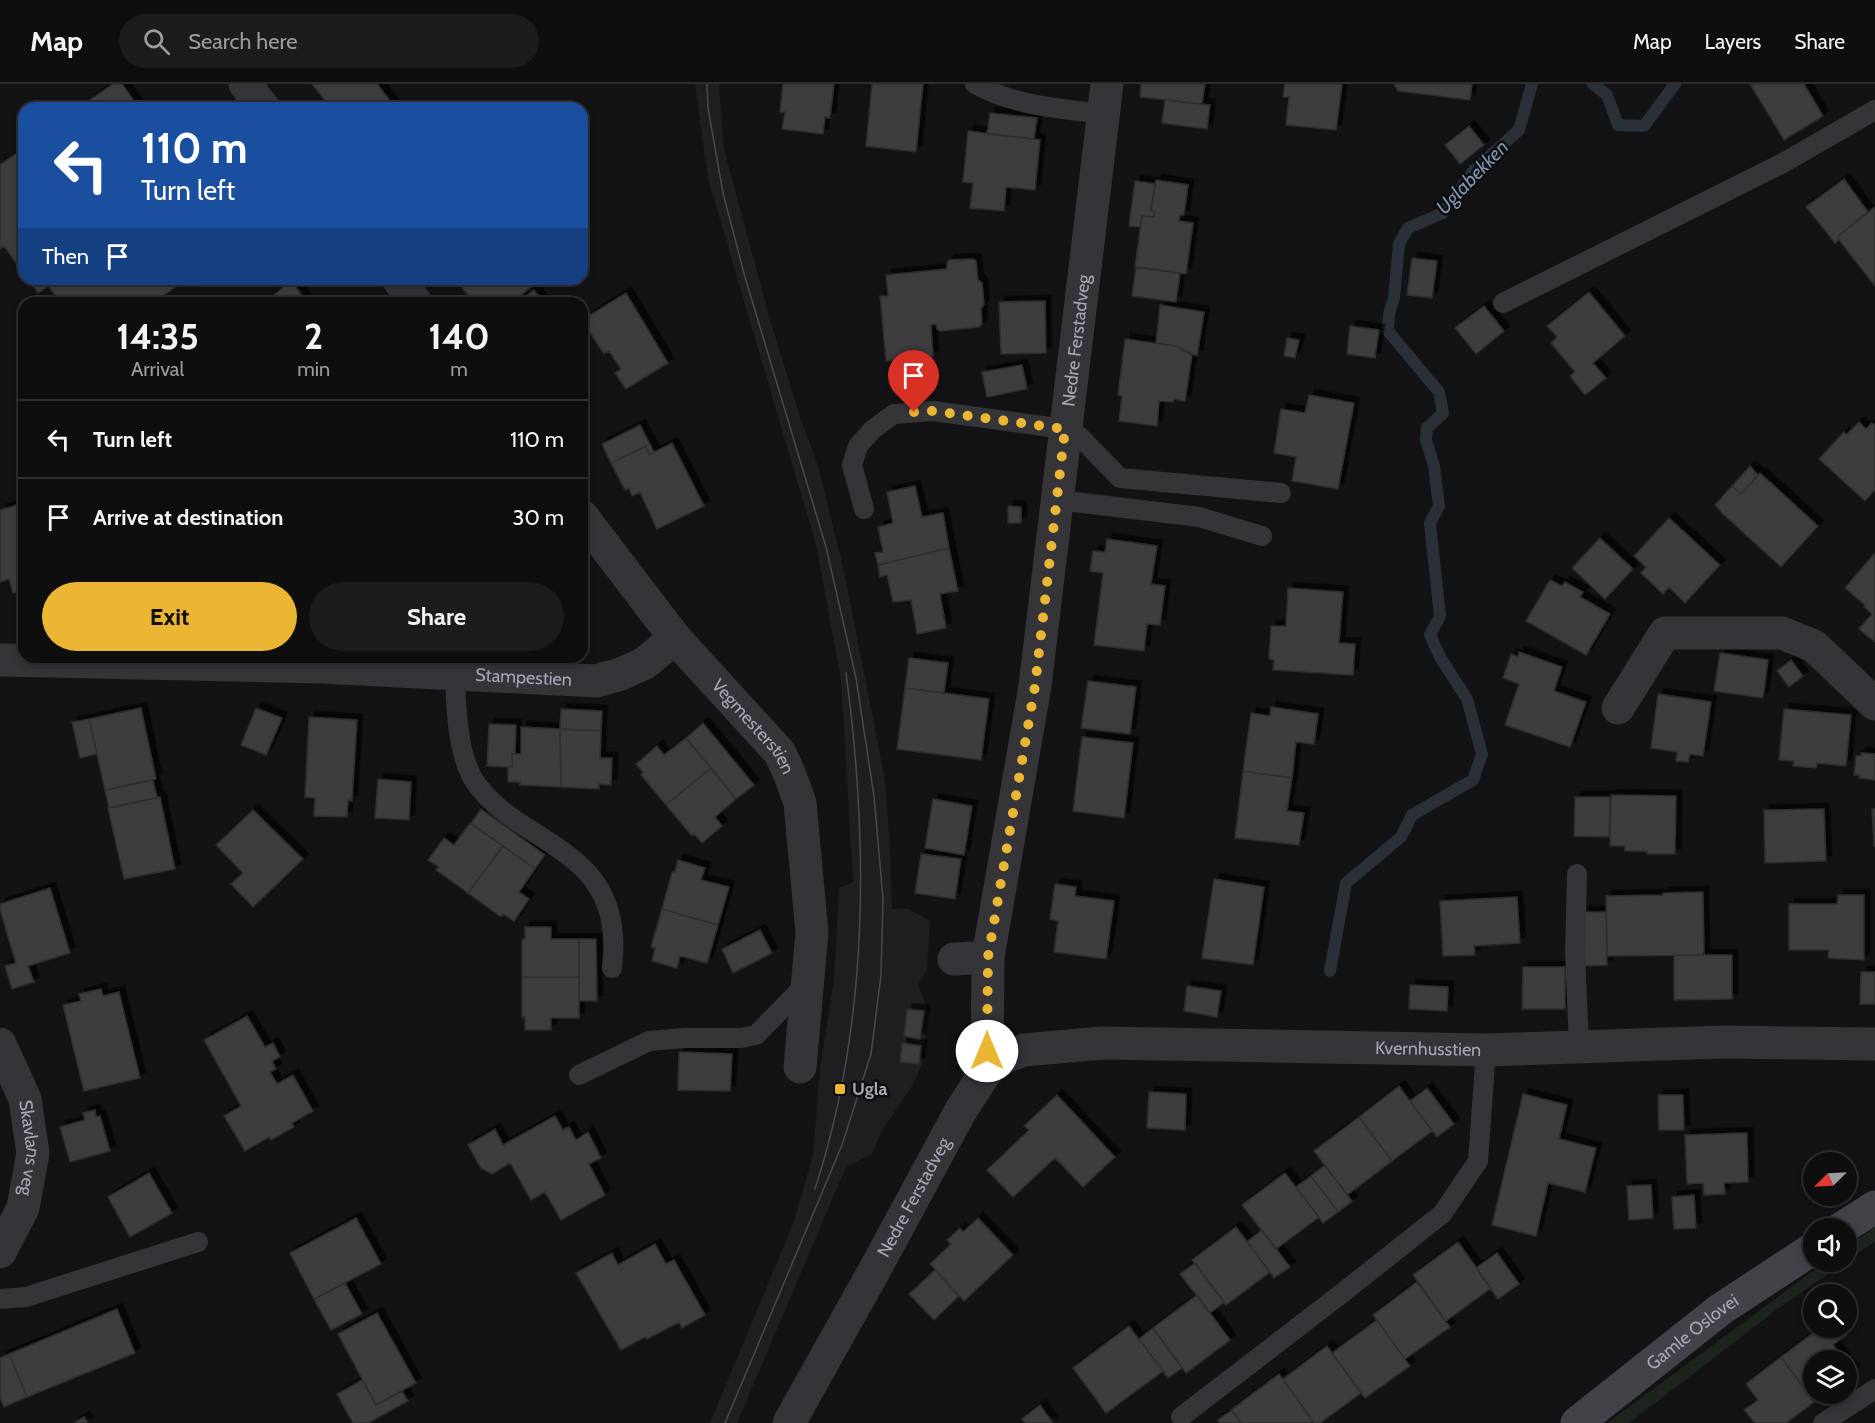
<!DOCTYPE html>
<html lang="en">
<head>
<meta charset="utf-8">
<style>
	:root { --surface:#0e0e0f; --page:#1c1c1d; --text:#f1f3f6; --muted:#9b9c9e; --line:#2e2e2f; --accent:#ebb634 }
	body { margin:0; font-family:Cabin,sans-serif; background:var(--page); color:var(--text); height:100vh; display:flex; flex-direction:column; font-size:22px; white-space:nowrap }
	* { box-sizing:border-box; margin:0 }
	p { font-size:20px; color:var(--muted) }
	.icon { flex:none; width:33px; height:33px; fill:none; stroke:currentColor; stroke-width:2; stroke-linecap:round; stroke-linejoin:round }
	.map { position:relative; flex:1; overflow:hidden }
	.sheet { position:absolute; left:18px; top:213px; width:570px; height:366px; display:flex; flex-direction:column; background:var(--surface); border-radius:18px; box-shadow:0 3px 9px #0003,0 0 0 2px var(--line) }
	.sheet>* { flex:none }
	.top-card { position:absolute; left:18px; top:18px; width:570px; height:183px; border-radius:18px; box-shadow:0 3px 9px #0003,0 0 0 2px var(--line); background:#1a4fa0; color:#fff; overflow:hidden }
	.needle { width:39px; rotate:246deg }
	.fabs { position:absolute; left:1803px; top:1068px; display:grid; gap:12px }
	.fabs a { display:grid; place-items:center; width:54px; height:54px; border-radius:50%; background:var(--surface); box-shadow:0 3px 9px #0003,0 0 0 2px var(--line); font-size:30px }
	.pin { position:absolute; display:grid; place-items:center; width:51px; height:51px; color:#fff; margin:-62px -26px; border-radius:50% 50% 50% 0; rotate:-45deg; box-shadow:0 0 6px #0007 }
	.pin .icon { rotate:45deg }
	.me { position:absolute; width:66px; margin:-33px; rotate:0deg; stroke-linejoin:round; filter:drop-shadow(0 0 4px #0008) }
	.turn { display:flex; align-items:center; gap:21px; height:126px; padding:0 24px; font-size:27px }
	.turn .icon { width:78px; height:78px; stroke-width:2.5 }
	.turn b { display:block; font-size:42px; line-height:51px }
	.then { display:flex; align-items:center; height:57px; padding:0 24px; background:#0003; gap:12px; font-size:22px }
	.eta { display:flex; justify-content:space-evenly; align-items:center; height:102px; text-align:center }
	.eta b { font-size:36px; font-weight:700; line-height:42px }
	.button { display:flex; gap:12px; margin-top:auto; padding:12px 24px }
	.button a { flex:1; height:69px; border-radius:36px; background:var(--accent); color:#111; font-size:24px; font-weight:700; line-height:69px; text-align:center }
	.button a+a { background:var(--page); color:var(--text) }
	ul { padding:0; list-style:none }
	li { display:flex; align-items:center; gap:18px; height:78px; padding:0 24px; border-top:2px solid var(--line) }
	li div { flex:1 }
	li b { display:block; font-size:22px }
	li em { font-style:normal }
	header { display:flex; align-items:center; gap:36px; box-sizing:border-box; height:84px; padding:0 30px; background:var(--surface); border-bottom:2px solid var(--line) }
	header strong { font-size:28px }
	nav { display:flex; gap:33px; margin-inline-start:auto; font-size:21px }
	.search { width:420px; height:54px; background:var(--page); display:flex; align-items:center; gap:15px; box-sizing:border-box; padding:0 21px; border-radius:33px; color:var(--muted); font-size:22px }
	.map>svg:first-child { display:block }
	.built { fill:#1f1f21 }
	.grass { fill:#1d241e }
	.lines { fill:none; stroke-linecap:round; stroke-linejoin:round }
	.stream { stroke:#293037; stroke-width:12 }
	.building { fill:#3d3d41; stroke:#2d2d30; stroke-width:1.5; filter:url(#shadow) }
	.lane { stroke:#343439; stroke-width:20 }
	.street { stroke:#343439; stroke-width:33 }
	.secondary { stroke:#424349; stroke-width:33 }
	.tram { stroke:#494a50; stroke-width:1.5 }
	.route { stroke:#ebb634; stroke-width:10; stroke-dasharray:0 18 }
	.poi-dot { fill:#ebb634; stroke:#0e0d0f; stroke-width:2 }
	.labels { text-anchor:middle; stroke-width:5; stroke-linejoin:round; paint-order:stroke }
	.street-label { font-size:18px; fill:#a4a8b4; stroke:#0e0d0f }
	.poi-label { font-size:18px; font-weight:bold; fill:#a4a8b4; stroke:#0e0d0f; text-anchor:start }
	.water-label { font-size:20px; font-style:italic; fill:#7c94ae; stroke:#0e0d0f }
</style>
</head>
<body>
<header>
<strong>Map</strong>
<div class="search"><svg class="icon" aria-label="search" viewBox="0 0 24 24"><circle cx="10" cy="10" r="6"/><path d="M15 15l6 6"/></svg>Search here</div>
<nav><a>Map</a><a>Layers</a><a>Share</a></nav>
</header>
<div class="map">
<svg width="1875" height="1339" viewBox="0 0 1875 1339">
	<defs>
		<filter id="shadow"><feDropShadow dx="5.5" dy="-5.5" stdDeviation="0" flood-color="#0009"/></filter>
	</defs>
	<rect width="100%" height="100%" fill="#131214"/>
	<path class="built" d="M695 0H719L724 65 769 232 800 333 818 382 844 487 885 696 890 764 892 825H909L930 837 927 886 918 900 928 926 922 980 912 1002 883 1045 872 1070 846 1083 737 1339H710L793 1140 813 1071 820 985 834 896 839 804 853 798 841 595 816 461 708 95Z"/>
	<path class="grass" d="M1875 1143V1158L1847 1176V1163Z
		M1825 1178H1845L1783 1221 1629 1339H1607Z"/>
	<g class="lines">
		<path class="stream" d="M1593 0 1607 11 1618 41 1644 42 1675 0
			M1330 887 1346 799 1401 753 1412 731 1473 696 1482 670 1467 615 1440 573 1430 551 1440 532 1430 439 1439 422 1434 382 1426 356 1427 344 1443 329 1439 308 1388 247 1389 230 1394 214 1399 160 1408 144 1443 129 1474 86 1519 46 1532 0"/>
	</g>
	<path class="building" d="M113 0H122L139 24H96L90 16Z
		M312 0H377L395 23 324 24 328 20Z
		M783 0H834L830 34 825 33 823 50 782 45 785 28H780Z
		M872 0H923L916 68 866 62Z
		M1141 0H1205L1202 20 1140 13Z
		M1285 0H1342L1336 46 1286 41 1289 13H1283Z
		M1394 0H1472L1470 16 1398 7Z
		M1750 0H1804L1823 32 1784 56Z
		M1165 16 1210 21 1207 45 1162 39Z
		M990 29 1037 34 1034 55 987 50Z
		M1469 42 1484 61 1460 80 1445 61Z
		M968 47 1040 56 1035 106 1006 103 1004 127 970 124 973 99 963 98Z
		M24 64V190L4 162 0 165V81Z
		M1844 95 1868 128 1838 152 1839 156 1835 159 1806 123Z
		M1156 96 1188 101 1184 131H1180L1179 137 1193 139 1186 190 1135 183 1142 132 1154 133 1155 127H1151Z
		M1135 97 1155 100 1151 127H1155L1154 133 1142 132 1140 143 1129 142Z
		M1875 123V202L1839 156 1838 152Z
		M1412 174 1437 177 1432 214 1407 211Z
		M973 175 976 177 978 196 982 199 984 220 981 225 982 240 979 243 940 247 937 245 936 240 931 241 933 272 886 277 880 212H888L886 191 947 185V179L949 176Z
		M1136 183 1180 189 1176 218 1132 212Z
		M28 195H203L192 203 186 195 159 215 162 219H54L59 216 48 202 38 209Z
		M459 195H541L511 219H474L457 197Z
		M291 197 308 219H264Z
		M534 206 544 219H517Z
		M1589 208 1625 252 1593 279 1606 294 1585 311 1570 292 1575 288 1551 259 1557 253 1547 242Z
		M626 209 668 279 626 305 615 289 621 285 609 267 604 270 582 236Z
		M1045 217 1046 269 1001 270 999 218Z
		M1160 221 1204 228 1197 272 1176 262 1156 259Z
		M1484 222 1504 247 1476 270 1455 244Z
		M1350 242 1379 246 1375 274 1347 270Z
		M1287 254 1299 256 1295 274 1284 272Z
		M1125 255 1176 262 1192 271 1185 317 1174 315 1173 318 1159 317 1157 342 1119 337 1122 312 1118 311Z
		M1022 281 1027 305 987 313 982 288Z
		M1309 311 1354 319 1338 405 1292 397 1296 373 1274 369 1281 325 1305 329Z
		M1859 338 1866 345 1872 339 1875 341V406L1865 417 1819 375 1844 348 1846 351Z
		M640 341 654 368 649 371 646 362 611 379 602 360Z
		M672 359 704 422 657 445 640 408 632 412 629 404 625 406 611 379 646 362 649 371Z
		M1750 382 1758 391 1741 410 1732 402Z
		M1760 389 1818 442 1781 483 1723 430 1715 421 1732 402 1741 410Z
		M915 402 922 433 943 429 949 464 878 481 875 469 883 468 878 443 893 439 887 408Z
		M20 420 24 433V506L13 509 9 495 0 498V426Z
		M1008 422 1021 423V439H1008Z
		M1669 434 1720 481 1685 519 1669 503 1663 510 1641 489 1646 483 1634 472Z
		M1600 454 1633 485 1605 515 1572 484Z
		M1107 455 1157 462 1151 500 1165 502 1160 541 1147 540 1144 567 1094 561 1103 489 1090 487 1093 467 1105 468Z
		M949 464 958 507 940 510 946 544 917 550 911 516 893 518 887 491 880 493 878 481Z
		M1874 470 1875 471V558L1859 545 1872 530 1864 523 1865 521 1845 504Z
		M1550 496 1562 502 1565 498 1583 508 1580 513 1610 530 1586 571 1526 537Z
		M1288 504 1343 508 1339 559 1355 560 1353 591 1273 586 1274 576 1269 575 1271 542H1286Z
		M1519 568 1562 583 1554 607 1586 618 1570 663 1505 641 1519 600 1503 594 1511 570 1518 573Z
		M1720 569 1768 576 1763 614 1714 607Z
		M909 574 948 579 944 609 905 604Z
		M1791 576 1803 592 1789 603 1777 587Z
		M1088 597 1136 603 1130 650 1081 644Z
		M905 604 989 615 981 676 897 665Z
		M1658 610 1711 618 1703 672 1690 670 1688 678 1676 677 1677 668 1651 664Z
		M1271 623 1318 630 1314 660 1296 658 1292 694 1243 687 1251 629 1270 632Z
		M141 624 156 695 105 706 89 635Z
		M256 624 282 634 266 671 241 661Z
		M561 625 602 627 601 647 560 645Z
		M1784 625 1851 631 1846 682 1817 679 1816 684 1793 682 1794 677 1779 676Z
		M309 633 357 636 352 717 348 716 347 733 314 732 315 714 305 713Z
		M89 635 97 670 80 674 72 638Z
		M703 639 754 701 736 715 686 654Z
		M489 640 516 641 515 670H512V683L487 682Z
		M521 643 560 645 561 703 520 701V698H508V683H512V670H521Z
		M560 645 601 647 600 674H612L611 701 599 700V705L561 703Z
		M1082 653 1133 659 1124 734 1073 727Z
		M686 654 711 684 666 721 641 691 643 688 636 680 657 662 664 671Z
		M1861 669 1875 670V696L1859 694V691H1854L1856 672H1861Z
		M711 684 736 715 715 733 722 742 702 759 694 750 692 752 666 721Z
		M1243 687 1292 694 1287 727 1304 729 1299 761 1235 754Z
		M378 695 411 698 409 736 375 734Z
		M153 696 157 714 109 724 105 706Z
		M1611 711 1676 712 1675 770H1647V767H1625V762H1610Z
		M160 713 175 785 124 795 108 724Z
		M1575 713H1610L1609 753 1574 752Z
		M933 715 972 722 964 771 925 764Z
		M481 725 545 771 535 785 471 739Z
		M1824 725 1826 777 1765 779 1764 726Z
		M1872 725H1875V762H1874Z
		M253 726 303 775 253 823 231 800 243 789 216 761Z
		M470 739 503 762 468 809 436 786 439 783 428 776 444 754 454 761Z
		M503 762 535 785 519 808 529 815 514 837 503 830 501 833 468 809Z
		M921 770 961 775 955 815 915 809Z
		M678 776 705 784 701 796 729 803 718 841 662 825 672 788H675Z
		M1214 795 1264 803 1253 881 1202 874Z
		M1055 800 1076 803 1075 812 1114 817 1106 875 1054 868 1058 837 1050 835Z
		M50 804 70 869 28 882 34 898 12 905 5 882 16 879 0 826V820Z
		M1703 808 1704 871 1607 872 1606 812 1663 811V809Z
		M1838 811H1864V876L1828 874 1829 866H1789V820H1837Z
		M1517 813 1520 859 1474 862 1475 871 1443 872 1440 817Z
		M662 825 718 841 707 879 680 872 677 884 652 877 655 864 651 863Z
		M1583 828H1606L1607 881 1583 882Z
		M525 843H551V855H579V893H522V855H525Z
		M760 846 772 869 733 889 722 865Z
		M579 855H596L597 917H579Z
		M1674 871H1732V915L1674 916Z
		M1523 883H1565V925H1522Z
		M1861 888H1875V920H1860Z
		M522 893H579V934H551V946H525V933H522Z
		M1410 901 1448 903 1447 927 1409 925Z
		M1187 902 1221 907 1217 933 1184 927Z
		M101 905 103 912 119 908 140 994 84 1007 63 921 81 917 79 910Z
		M907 925 924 927 920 955 904 952Z
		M247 932 265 963 273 959 280 973 272 977 276 985 270 988 277 1000 293 991 313 1027 292 1039 294 1043 271 1056 269 1053 245 1067 224 1032 241 1022 204 956Z
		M902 959 921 962 919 980 900 978Z
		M679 968 732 970 730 1007 678 1006Z
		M1399 1002 1432 1047 1392 1077 1359 1033Z
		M1427 1004 1454 1040 1437 1053 1410 1017Z
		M1149 1008 1186 1010 1185 1046 1147 1044Z
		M1523 1010 1567 1021 1559 1055 1596 1064 1585 1108 1548 1099 1536 1152 1492 1141Z
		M1057 1011 1115 1073 1083 1103 1055 1074 1013 1113 987 1086 1029 1046 1024 1042Z
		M1658 1011H1683L1684 1046H1659Z
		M95 1026 96 1033 100 1032 110 1067 70 1078 60 1043 85 1036 83 1029Z
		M555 1032 563 1046 569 1043 576 1056 588 1048 601 1074 589 1080 605 1111 561 1136 545 1108 531 1116 510 1079 492 1090 481 1084 468 1061 495 1045 503 1061Z
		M1359 1033 1392 1077 1347 1111 1314 1067Z
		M1747 1049 1748 1098 1724 1099 1725 1110 1704 1111 1703 1099 1687 1100 1685 1051Z
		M1325 1081 1352 1117 1338 1128 1311 1092Z
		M149 1089 172 1129 130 1153 108 1113Z
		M1285 1089 1319 1133 1276 1165 1242 1121Z
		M1311 1092 1338 1128 1323 1139 1296 1103Z
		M1651 1101 1653 1134 1629 1136 1627 1102Z
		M1694 1111 1696 1144 1674 1145 1672 1113Z
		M356 1134 381 1180 314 1215 290 1169Z
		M978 1134 1013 1171 964 1217 930 1180 951 1160 947 1156 960 1144 963 1148Z
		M1236 1143 1270 1188 1226 1221 1192 1176Z
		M1262 1146 1290 1183 1274 1194 1247 1158Z
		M1458 1158 1491 1204 1446 1237 1413 1191Z
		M655 1160 666 1180 674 1176 705 1231 682 1244 679 1238 647 1255 645 1253 621 1266 576 1189 612 1169 618 1181Z
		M1497 1169 1519 1200 1498 1215 1476 1184Z
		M1195 1179 1224 1218 1210 1229 1180 1190Z
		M935 1186 959 1212 934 1236 909 1210Z
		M1417 1198 1450 1243 1405 1275 1373 1231Z
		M345 1199 362 1230 331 1246 314 1215Z
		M1197 1211 1230 1256 1186 1289 1153 1244Z
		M117 1225 135 1269 27 1313 9 1270Z
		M377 1229 416 1299 376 1321 338 1250Z
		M1377 1236 1410 1282 1365 1314 1332 1269Z
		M1129 1242 1163 1287 1106 1329 1073 1284Z
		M1153 1244 1182 1284 1168 1294 1139 1255Z
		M1820 1244 1824 1249 1832 1244H1841L1846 1251 1833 1261 1845 1276H1814V1310H1825L1814 1318 1781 1273Z
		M1327 1262 1361 1309 1320 1339H1314L1283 1295Z
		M9 1270 27 1313 4 1323 0 1314V1274Z
		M1781 1273 1814 1318 1786 1339H1755L1744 1326 1758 1316 1746 1300Z
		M1846 1279 1854 1288 1846 1294Z
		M1279 1290 1313 1337 1310 1339H1241L1231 1326Z
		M362 1296 376 1321 402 1307 408 1317 368 1339H353L337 1310Z
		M1040 1321 1053 1339H1025L1022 1335Z
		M1232 1326 1241 1339H1220L1218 1336Z
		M84 1333 88 1339H74Z"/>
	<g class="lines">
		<path class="lane" d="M975 0C1015 22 1058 24 1102 30
			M1503 219 1783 79 1875 26
			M1058 416 1199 433 1262 452
			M864 425 852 381 858 362 872 346 894 330 933 327 1065 345 1079 352 1120 394 1281 409
			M455 590C456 621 457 665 472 693 483 712 500 726 518 738 565 769 609 789 613 852 614 863 613 874 612 884
			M1577 790 1575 869 1579 963
			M579 991 649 957 684 954H741L756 951 806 900
			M0 1215 26 1213 198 1158
			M1181 1333 1341 1210 1442 1130 1478 1077 1486 966
			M1823 1339 1875 1305"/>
		<g class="street">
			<path d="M245 0 264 24"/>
			<path d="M398 195 416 219"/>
			<path id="s1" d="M582 432 675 554 780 669 790 691 800 719 812 849 800 983"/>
			<path id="s2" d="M0 576 321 583 596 597 621 590 645 579 675 554"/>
			<path d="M1618 624 1665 549H1782L1814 562 1875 620"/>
			<path id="s3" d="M954 875 988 873 1035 602 1107 0"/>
			<path id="s4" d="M0 960 25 1015 33 1069 23 1124 0 1168"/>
			<path id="s5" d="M987 986 1005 973 1024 966 1102 959 1486 966 1723 958 1875 960"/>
			<path id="s6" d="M789 1339 874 1187 960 1028 987 986 988 873"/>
		</g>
		<g class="secondary">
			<path d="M1842 1144 1875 1123"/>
			<path id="s7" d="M1577 1339 1721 1225 1814 1164"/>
		</g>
		<path class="tram" d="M707 0 708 24 723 109 745 193 826 463 856 594 874 712 883 815 881 891 871 970 842 1061 725 1339
			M815 1105C869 939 869 761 846 589"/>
	</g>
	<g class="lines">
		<path class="route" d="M914 328 933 327 1065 345 1035 602 988 873 987 967"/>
	</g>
	<rect class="poi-dot" x="834" y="999" width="12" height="12" rx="3"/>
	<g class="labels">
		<g class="street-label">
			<text dy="6" stroke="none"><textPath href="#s3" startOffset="657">Nedre Ferstadveg</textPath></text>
			<text dy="6" stroke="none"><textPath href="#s2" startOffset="524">Stampestien</textPath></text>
			<text dy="6" stroke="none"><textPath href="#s1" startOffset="272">Vegmesterstien</textPath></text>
			<text dy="6" stroke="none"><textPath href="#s5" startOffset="447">Kvernhusstien</textPath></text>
			<text dy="6" stroke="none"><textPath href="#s4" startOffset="110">Skavlans veg</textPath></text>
			<text dy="6" stroke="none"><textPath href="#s6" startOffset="258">Nedre Ferstadveg</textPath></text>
			<text dy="6" stroke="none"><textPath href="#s7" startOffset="147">Gamle Oslovei</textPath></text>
		</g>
		<g class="poi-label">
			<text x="852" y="1011">Ugla</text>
		</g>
		<g class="water-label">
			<text transform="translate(1472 93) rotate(-46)" y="7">Uglabekken</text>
		</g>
	</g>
</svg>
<div class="fabs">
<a><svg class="needle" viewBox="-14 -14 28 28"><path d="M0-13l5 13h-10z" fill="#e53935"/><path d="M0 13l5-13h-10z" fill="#9b9c9e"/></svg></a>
<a><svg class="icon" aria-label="sound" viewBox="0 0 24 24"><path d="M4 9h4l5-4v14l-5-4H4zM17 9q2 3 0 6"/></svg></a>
<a><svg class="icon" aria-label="search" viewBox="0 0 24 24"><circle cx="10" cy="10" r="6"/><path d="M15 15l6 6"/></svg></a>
<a><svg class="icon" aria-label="layers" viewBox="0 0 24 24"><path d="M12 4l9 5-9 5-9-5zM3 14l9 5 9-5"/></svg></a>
</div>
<div class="pin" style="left:914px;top:328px;background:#d93025"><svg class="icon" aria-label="arrive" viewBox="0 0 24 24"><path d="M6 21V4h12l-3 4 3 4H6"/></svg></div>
<svg class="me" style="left:987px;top:967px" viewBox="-20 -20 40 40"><circle r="19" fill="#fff"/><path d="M0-13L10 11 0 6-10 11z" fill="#ebb634"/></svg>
<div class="top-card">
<div class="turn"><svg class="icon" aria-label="left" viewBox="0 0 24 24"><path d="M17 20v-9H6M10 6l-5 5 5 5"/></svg><div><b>110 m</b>Turn left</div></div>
<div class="then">Then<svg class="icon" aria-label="arrive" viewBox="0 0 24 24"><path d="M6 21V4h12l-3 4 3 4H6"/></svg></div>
</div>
<section class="sheet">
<div class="eta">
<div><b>14:35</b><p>Arrival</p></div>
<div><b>2</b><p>min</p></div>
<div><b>140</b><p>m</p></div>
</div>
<ul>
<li><svg class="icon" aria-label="left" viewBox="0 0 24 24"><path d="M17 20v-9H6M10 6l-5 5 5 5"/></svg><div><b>Turn left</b></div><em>110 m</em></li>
<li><svg class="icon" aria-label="arrive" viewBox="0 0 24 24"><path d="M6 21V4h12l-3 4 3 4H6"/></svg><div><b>Arrive at destination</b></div><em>30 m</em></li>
</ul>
<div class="button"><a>Exit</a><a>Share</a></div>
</section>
</div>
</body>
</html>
